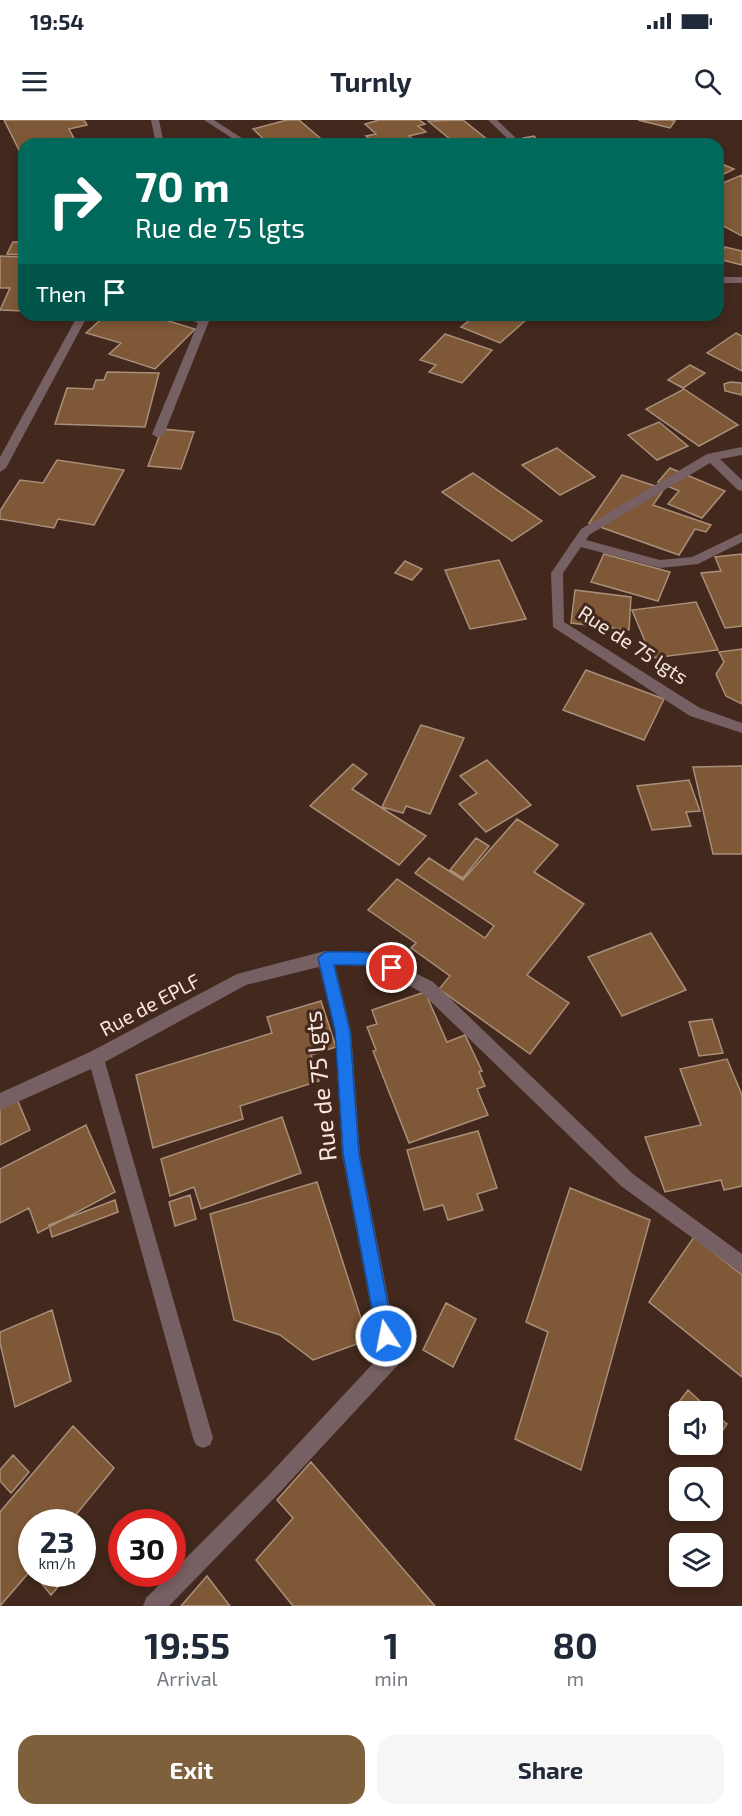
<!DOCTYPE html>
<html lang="en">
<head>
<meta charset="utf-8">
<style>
	:root { --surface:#fff; --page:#f6f6f7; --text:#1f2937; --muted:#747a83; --accent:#7f603d }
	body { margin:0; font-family:"Exo 2",sans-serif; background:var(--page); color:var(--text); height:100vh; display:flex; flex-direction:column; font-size:22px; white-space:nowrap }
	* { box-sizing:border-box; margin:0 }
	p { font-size:20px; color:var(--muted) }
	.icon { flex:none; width:33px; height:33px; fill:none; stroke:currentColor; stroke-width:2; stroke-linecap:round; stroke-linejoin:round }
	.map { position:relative; height:1486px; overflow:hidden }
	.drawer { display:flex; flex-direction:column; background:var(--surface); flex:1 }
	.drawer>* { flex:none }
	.top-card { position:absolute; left:18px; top:18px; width:706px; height:183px; border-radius:18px; box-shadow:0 3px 9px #0003; background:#00695c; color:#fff; overflow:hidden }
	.fabs { position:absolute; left:669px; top:1281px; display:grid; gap:12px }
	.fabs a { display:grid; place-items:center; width:54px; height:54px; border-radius:12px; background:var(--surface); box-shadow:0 3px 9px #0003; font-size:30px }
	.speed { position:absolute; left:18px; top:1389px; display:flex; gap:12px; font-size:30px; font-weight:700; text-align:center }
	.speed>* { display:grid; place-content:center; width:78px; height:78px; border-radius:50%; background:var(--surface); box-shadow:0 3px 9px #0003; line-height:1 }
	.speed small { font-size:15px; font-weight:400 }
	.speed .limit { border:9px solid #d22; background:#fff; color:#111 }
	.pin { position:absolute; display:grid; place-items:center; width:51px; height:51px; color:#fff; margin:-26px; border:3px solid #fff; border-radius:50%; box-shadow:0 2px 6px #0007 }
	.me { position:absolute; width:66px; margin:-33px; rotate:349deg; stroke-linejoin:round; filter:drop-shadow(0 0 4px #0008) }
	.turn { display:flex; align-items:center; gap:21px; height:126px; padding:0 18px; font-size:27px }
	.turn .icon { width:78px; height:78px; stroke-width:2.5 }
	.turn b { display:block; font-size:42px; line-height:51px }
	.then { display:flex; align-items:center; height:57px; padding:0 18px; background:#0003; gap:12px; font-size:22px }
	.eta { display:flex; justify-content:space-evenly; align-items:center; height:102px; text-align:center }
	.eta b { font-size:36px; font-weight:700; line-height:42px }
	.button { display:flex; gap:12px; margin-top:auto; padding:12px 18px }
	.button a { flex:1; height:69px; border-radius:18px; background:var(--accent); color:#fff; font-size:24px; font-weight:700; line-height:69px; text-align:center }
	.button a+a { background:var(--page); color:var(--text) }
	.status { display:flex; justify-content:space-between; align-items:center; height:42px; padding:0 30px; background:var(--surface); direction:ltr }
	.status svg { height:16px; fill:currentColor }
	header { display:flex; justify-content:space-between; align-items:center; height:78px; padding:0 18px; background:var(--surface); font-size:27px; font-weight:700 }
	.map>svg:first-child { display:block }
	.building { fill:#7f5937; stroke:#a88f79; stroke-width:1.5 }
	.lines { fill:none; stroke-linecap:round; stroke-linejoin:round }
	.minor { fill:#776064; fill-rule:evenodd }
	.tertiary { fill:#776064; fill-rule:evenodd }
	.route { fill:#1a73e8; stroke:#114b97; stroke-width:1.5 }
	.labels { text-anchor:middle; stroke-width:6; stroke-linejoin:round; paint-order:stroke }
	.street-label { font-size:20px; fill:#f9e7e0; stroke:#42281d }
	.near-street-label { font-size:24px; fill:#f9e7e0; stroke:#42281d }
</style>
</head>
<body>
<div class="status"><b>19:54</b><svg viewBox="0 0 49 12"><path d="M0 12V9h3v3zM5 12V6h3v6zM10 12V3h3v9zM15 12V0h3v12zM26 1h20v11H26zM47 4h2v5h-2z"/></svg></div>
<header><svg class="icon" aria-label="menu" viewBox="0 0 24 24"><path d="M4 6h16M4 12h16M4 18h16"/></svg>Turnly<svg class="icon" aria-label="search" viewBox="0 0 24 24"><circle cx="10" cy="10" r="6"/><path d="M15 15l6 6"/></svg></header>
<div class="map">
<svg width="742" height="1486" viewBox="0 0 742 1486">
	<rect width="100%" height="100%" fill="#42281d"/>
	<path class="building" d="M4 0H84L87 5 69 9 77 24H24L23 38Z
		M287 0H299L327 24H269L253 9Z
		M379 0H419L425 4 418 6 426 12 409 16 419 24H375L366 16 376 14 365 4Z
		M463 0 493 24H456L428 1Z
		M638 0H670L675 1 670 8Z
		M534 16 540 24H528L523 18Z
		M722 44 734 49 720 56 718 45Z
		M742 55V116L718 103V65Z
		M13 122H24V135L7 134Z
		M725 127 742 131V145L718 139Z
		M0 136 24 137V191L0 190 10 168H0Z
		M106 195H149L195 209 155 249 109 234 121 223 86 213Z
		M476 195H518L527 199 500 223 461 207Z
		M736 213 742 216V251L707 233Z
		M445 214 492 230 462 263 429 252 436 245 420 240Z
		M690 245 705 253 683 268 668 260Z
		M107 252 159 253 145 307 55 304 67 268 93 269 96 260H104Z
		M730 262 742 263V275L725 271 724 264Z
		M684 269 738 305 699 326 646 289Z
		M659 302 688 326 657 340 628 315Z
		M162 309 194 312 181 349 148 346Z
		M557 328 595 357 560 375 522 345Z
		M57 340 124 350 94 405 58 399 54 408 0 399V391L20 360 43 363Z
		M670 348 725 371 702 398 668 384 679 371 658 362Z
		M473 353 542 401 512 421 442 372Z
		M622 355 664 369 653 385 711 405 706 412 695 409 679 435 589 403Z
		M604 434 670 452 658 481 591 462Z
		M742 434V506L725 508 701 453 721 451 715 437Z
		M499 440 526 499 470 509 445 450Z
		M405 441 422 449 412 460 395 453Z
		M575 470 631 477 629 510 571 503Z
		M696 482 718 530 652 538 632 490Z
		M742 529V584L726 576 716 554 724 542 719 532Z
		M586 550 664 579 644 620 563 590Z
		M421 605 464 618 430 694 406 686 403 693 382 687Z
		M487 640 531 685 486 712 459 684 477 673 460 656Z
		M353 644 367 654 352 669 426 716 399 745 310 686Z
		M742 646V734H713L693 647Z
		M689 660 700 691 686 692 691 706 652 710 637 666Z
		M517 699 558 725 534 752 584 784 527 855 569 883 530 934 439 869 450 856 411 828 416 823 368 790 397 759 485 818 494 806 415 753 429 738 463 760Z
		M476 718 489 726 463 758 450 750Z
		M651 813 686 870 622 896 588 837Z
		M425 872 447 922 465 915 482 951 479 952 485 966 477 969 488 995 409 1023 373 931 376 930 367 907 377 904 372 890Z
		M321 881 336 927 311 935 319 961 240 986 243 999 153 1028 136 955 272 913 267 897Z
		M712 899 723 933 699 936 689 902Z
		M727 939 742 975V1066L724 1070 721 1060 665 1072 645 1017 701 1005 680 949Z
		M17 979 30 1010 0 1025V988Z
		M282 997 301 1053 201 1089 194 1067 170 1076 161 1039Z
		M86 1005 115 1072 38 1113 29 1088 0 1103V1049Z
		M478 1011 497 1068 477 1074 483 1090 448 1100 443 1085 424 1090 407 1030Z
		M317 1062 368 1220 313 1240 280 1215 234 1200 210 1094Z
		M570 1068 650 1100 581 1350 515 1319 548 1212 526 1202Z
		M190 1075 196 1099 175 1106 169 1082Z
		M115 1080 118 1092 52 1117 49 1105Z
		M694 1117 742 1155V1257L649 1182Z
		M446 1183 476 1199 453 1247 423 1230Z
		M52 1190 71 1261 15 1287 0 1223V1212Z
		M688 1270 712 1292H680V1305L669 1295Z
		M712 1292 727 1304 709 1331 702 1324H712Z
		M73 1306 114 1348 70 1402H32V1449L0 1486V1392Z
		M13 1335 29 1352 11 1373 0 1361V1350Z
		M311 1342 435 1486H293L256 1440 293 1398 277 1380Z
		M34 1454H69L51 1475Z
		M207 1456 230 1486H181Z"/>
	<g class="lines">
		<path class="minor" d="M151 0H159L164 24H156Z
			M488 0H497L522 24H513Z
			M78 195H88L6 348 0 352V337Z
			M178 195H194L209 201 164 314 158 318 152 314 198 203Z
			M742 327V335L720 339 742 360V371L738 370 710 343 589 415 586 420 660 440 692 437 742 413V422L698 444 660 448 581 427 563 453 564 502 700 588 742 603V613L690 596 553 507 551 453 581 409 707 334Z
			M325 831 374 832 433 862 633 1054 742 1134V1154L621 1066 421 872 372 846 335 845 351 911 360 1034 400 1239 397 1246 281 1371 169 1486H143L146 1478 267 1357 380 1236 342 1034 335 911 319 847 246 865 105 942 213 1318 210 1325 203 1328 196 1325 193 1318 91 949 0 990V973L90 932 237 854Z"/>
		<path class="tertiary" d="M204 0H214L251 24H241Z
			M718 157H742V163H718Z"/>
	</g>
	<path class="route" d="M325 832C344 832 389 828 399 848L392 855 372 845H334L350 911 359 1034 394 1216 392 1222 386 1225 379 1222 377 1216 343 1034 335 911 318 838Z"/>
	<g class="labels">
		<g class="street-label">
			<text transform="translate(633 525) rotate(33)" y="7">Rue de 75 lgts</text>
			<text transform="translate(150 885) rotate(-28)" y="7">Rue de EPLF</text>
		</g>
		<g class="near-street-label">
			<text transform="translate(321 966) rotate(-96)" y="8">Rue de 75 lgts</text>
		</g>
	</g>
</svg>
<div class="fabs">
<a><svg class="icon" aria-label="sound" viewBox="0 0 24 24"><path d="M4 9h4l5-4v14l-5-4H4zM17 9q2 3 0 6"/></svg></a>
<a><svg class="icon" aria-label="search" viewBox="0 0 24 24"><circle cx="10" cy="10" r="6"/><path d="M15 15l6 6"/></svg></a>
<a><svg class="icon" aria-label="layers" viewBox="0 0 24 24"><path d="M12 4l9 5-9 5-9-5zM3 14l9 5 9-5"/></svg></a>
</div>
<div class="speed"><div>23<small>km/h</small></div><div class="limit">30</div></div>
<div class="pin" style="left:392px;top:848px;background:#d93025"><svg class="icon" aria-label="arrive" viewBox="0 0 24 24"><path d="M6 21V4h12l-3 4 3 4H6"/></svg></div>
<svg class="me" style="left:386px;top:1216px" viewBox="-20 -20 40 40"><circle r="17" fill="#1a73e8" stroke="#fff" stroke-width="3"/><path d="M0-11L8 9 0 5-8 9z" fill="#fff"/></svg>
<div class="top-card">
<div class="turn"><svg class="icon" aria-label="right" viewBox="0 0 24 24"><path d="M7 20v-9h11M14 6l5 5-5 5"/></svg><div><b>70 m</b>Rue de 75 lgts</div></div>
<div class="then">Then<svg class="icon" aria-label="arrive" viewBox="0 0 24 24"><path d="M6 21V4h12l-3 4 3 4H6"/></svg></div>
</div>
</div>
<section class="drawer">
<div class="eta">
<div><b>19:55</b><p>Arrival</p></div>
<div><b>1</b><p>min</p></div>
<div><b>80</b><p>m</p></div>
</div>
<div class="button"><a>Exit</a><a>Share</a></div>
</section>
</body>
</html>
